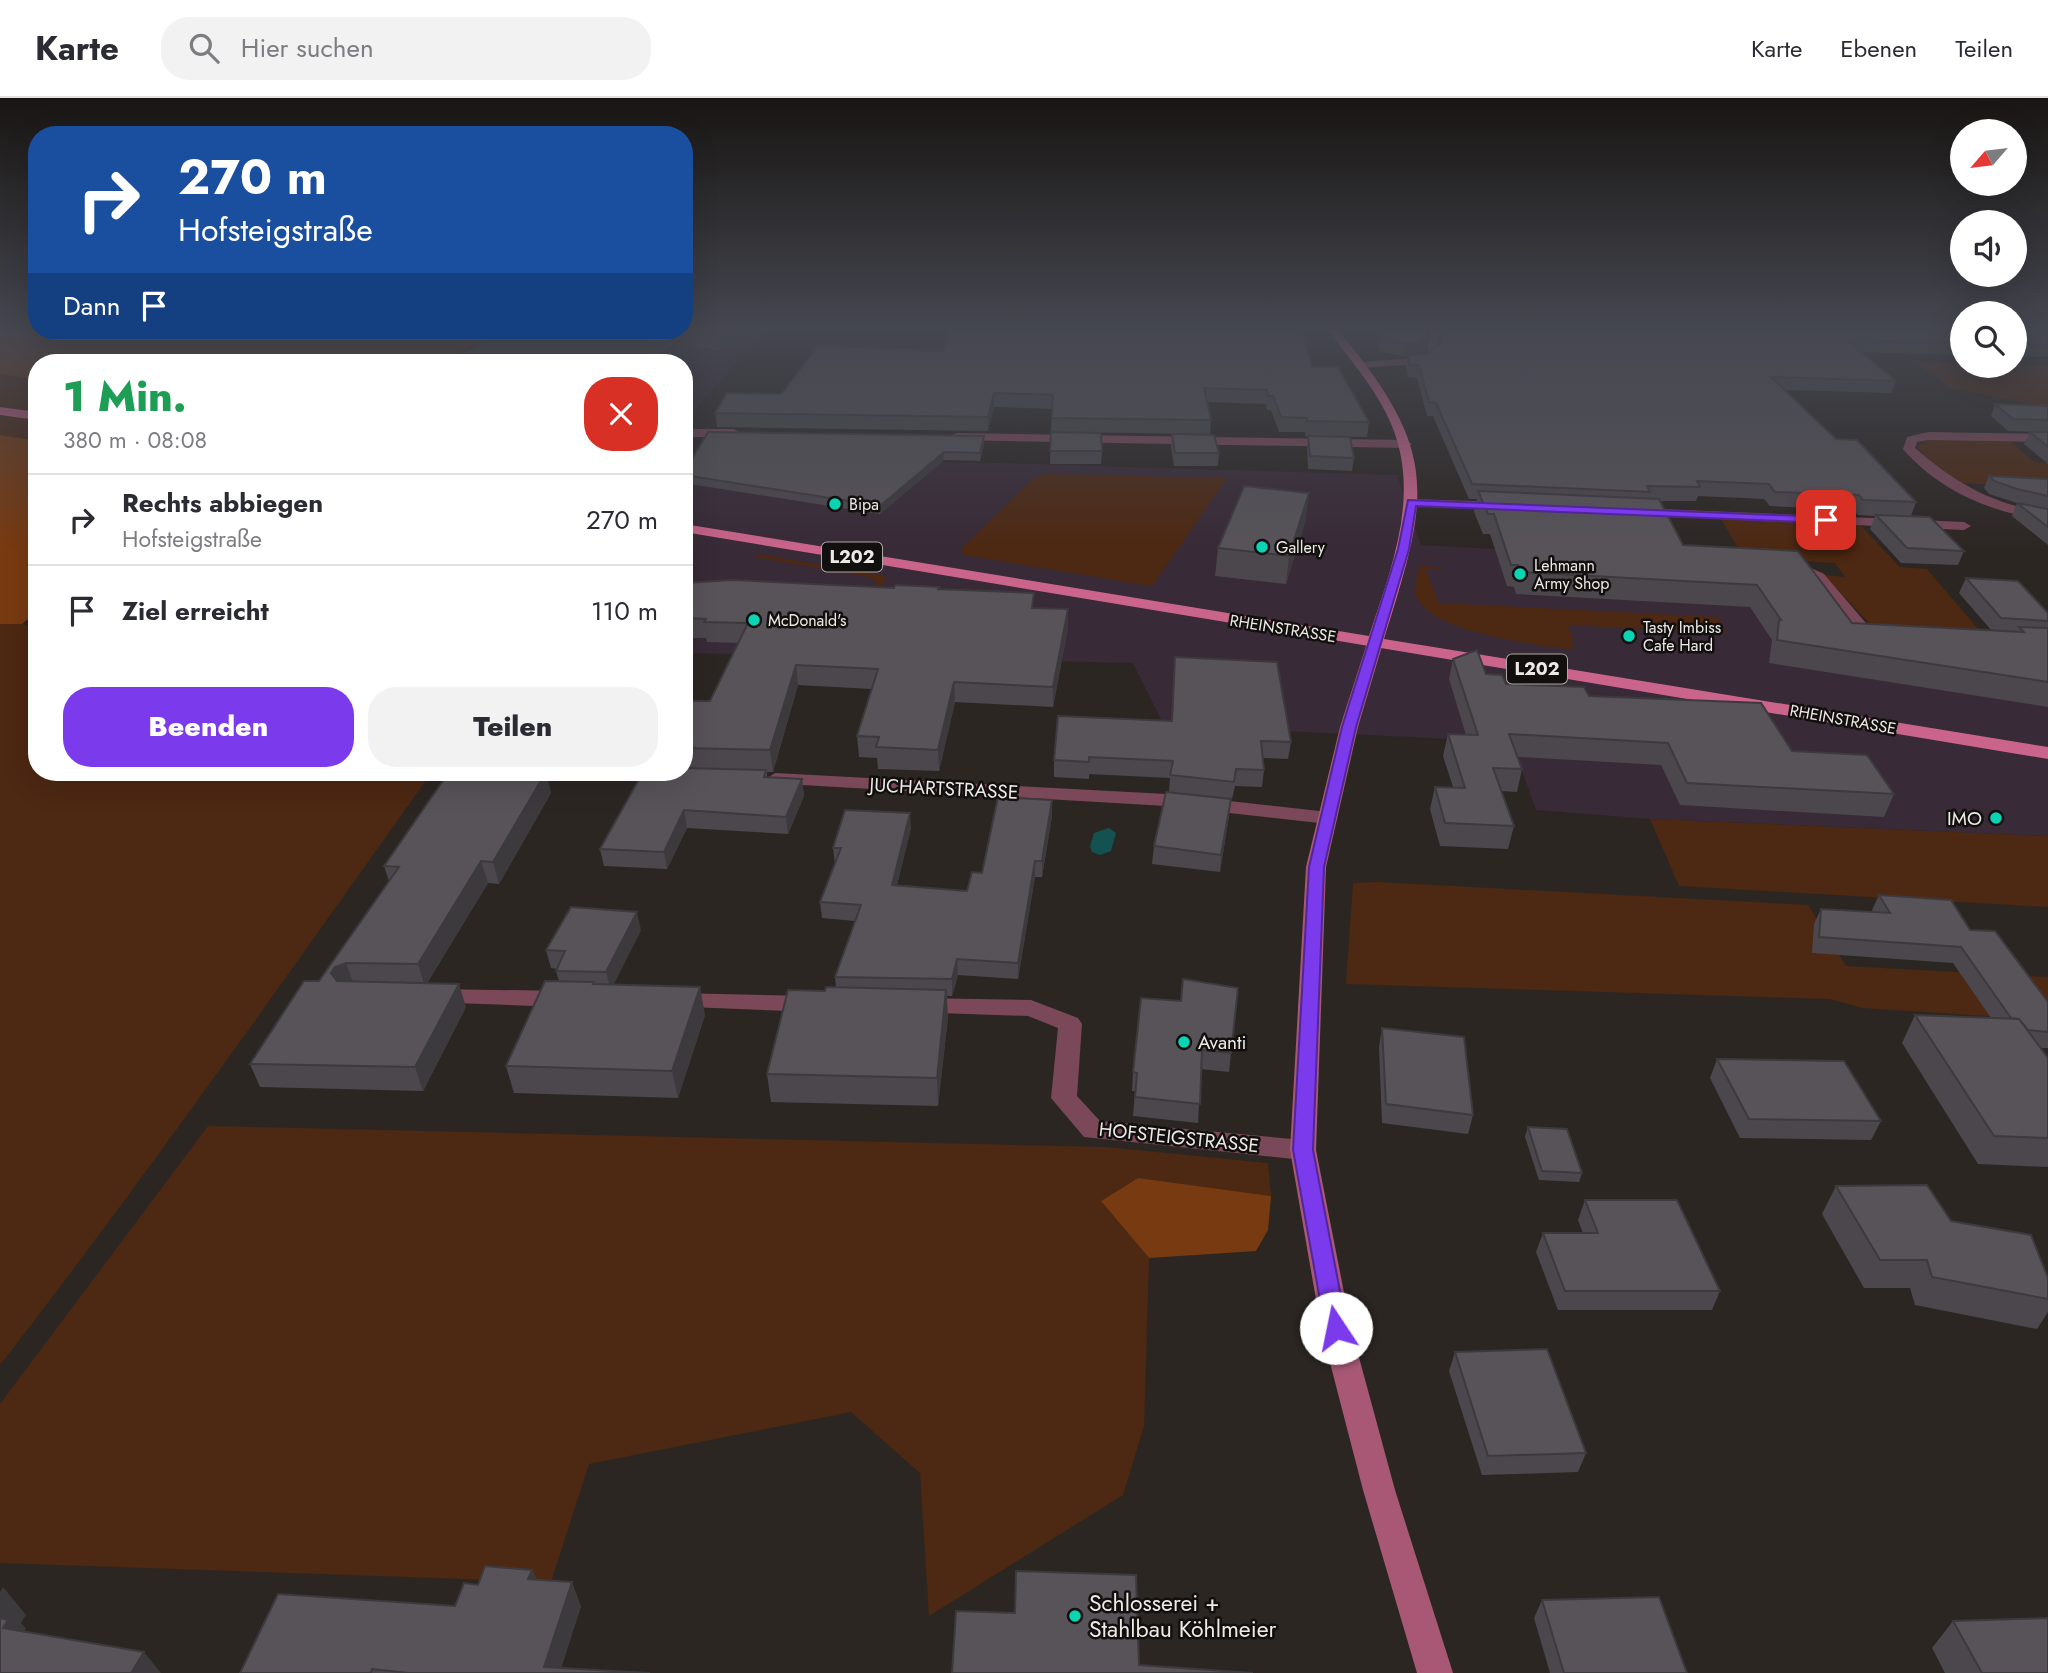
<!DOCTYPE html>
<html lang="de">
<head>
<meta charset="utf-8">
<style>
	:root { --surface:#fff; --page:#f2f2f3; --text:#2b2b33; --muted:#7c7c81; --line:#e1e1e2; --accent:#7c3aed }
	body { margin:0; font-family:Jost,sans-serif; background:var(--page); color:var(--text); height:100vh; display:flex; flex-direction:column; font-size:26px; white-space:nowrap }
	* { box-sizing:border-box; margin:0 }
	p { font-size:23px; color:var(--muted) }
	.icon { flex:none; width:38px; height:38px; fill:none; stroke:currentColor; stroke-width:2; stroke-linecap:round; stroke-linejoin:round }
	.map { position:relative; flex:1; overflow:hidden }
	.panel { position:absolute; left:28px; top:256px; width:665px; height:427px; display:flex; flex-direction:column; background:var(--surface); border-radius:28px; box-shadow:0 7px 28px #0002 }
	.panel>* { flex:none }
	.hud { position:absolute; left:28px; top:28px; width:665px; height:214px; border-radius:28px; box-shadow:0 7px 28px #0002; background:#1a4fa0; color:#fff; overflow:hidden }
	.needle { width:46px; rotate:242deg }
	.controls { position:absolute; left:1950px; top:21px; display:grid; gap:14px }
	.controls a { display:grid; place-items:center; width:77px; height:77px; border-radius:50%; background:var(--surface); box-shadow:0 7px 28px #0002; font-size:35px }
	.pin { position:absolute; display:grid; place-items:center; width:60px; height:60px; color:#fff; margin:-30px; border-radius:14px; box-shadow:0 4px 10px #0006 }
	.me { position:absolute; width:77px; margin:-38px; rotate:349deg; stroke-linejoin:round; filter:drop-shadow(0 0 5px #0008) }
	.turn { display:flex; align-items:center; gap:24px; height:147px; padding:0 35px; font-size:32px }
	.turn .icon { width:91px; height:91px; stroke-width:2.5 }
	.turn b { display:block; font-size:49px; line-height:60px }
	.then { display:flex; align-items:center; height:66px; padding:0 35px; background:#0003; gap:14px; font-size:26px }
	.round { display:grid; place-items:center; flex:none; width:74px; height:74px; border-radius:28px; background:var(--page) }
	.headline { display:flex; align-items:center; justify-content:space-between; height:119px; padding:0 35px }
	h1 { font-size:42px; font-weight:800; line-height:52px; color:#1e9e55 }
	.button { display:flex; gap:14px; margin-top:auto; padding:14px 35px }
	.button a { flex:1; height:80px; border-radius:28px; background:var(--accent); color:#fff; font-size:28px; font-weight:800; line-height:80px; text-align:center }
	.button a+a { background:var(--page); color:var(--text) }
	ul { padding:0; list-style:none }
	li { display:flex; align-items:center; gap:21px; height:91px; padding:0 35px; border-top:2px solid var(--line) }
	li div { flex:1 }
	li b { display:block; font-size:26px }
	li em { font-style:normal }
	header { display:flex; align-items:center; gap:42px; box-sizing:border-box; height:98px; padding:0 35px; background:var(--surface); border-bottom:2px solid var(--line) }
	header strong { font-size:33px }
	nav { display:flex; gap:38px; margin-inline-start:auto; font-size:24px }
	.search { width:490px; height:63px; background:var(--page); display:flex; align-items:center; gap:18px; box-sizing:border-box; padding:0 24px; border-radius:28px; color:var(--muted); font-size:26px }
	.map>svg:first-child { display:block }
	.commercial { fill:#382a36 }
	.green { fill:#4d2812 }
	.forest { fill:#783a11 }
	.water { fill:#145252 }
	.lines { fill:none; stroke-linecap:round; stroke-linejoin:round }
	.minor { fill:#7a4859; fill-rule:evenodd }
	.secondary { fill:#a85875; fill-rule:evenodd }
	.primary { fill:#cb648b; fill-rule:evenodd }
	.wall { fill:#4b474d }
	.shaded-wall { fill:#3d3a3e }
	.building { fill:#575359; stroke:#3d3a3e; stroke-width:2 }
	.route { fill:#7c3aed; stroke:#51269a; stroke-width:2 }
	.poi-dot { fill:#09d5b5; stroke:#12100e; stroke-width:2.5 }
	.labels { text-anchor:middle; stroke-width:5; stroke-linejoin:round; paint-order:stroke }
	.far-poi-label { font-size:16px; fill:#ede9e7; stroke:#12100e; text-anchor:start }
	.far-street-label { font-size:16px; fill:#ede9e7; stroke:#12100e }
	.shield { fill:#12100e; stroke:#aba8a6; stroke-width:2 }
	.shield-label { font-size:18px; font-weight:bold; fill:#ede9e7 }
	.street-label { font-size:19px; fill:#ede9e7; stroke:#12100e }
	.poi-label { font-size:19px; fill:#ede9e7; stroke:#12100e; text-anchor:end }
	.near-poi-label { font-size:23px; fill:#ede9e7; stroke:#12100e; text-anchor:start }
</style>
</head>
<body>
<header>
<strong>Karte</strong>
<div class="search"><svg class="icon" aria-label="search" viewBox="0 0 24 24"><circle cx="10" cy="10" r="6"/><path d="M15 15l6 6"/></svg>Hier suchen</div>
<nav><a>Karte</a><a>Ebenen</a><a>Teilen</a></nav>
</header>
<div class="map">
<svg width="2048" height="1575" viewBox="0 0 2048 1575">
	<rect width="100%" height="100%" fill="#2c2623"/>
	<path class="commercial" d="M766 232 684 323V264H442L500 233Z
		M684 361 999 365 1397 377 1421 447 1802 467 1859 534 2048 541V738L1650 721 1536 712 1512 644 1164 627 1133 565 684 555Z"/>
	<path class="green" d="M1916 264 1962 265V268L2048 267V309L1950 290Z
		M0 276 37 282V500L0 520Z
		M1945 339 2008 341 2034 364 2048 365V389L1958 385 1927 361 1917 349 1926 342Z
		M1046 376 1226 380H1227L1152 488 963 457 962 450 1033 381Z
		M1721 421 1860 427 1900 469 1927 471 1985 539 1887 531 1869 525 1824 477 1845 479 1835 465 1744 460Z
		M758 456 886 478 881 490H877L876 483 869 479 755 459Z
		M1420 467 1445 471H1425L1439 505 1718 519 1726 535 1568 527 1573 541 1572 552C1539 546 1421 535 1415 493 1414 486 1419 474 1420 467Z
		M0 526H22L37 530V674H432C290 873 150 1074 0 1267Z
		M1650 721 2048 738V809L1679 788Z
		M1378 784 1808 807 1846 868 2048 879V922L1863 910 1830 901 1346 886 1353 785Z
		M208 1028 1105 1049 1268 1065 1271 1098 1138 1080 1101 1103 1149 1160 1144 1328 1123 1397 929 1518 920 1375 851 1314 589 1366 551 1484 0 1465V1306Z"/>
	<path class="forest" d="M0 232 37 233H500L442 264H37V282L0 276Z
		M0 337 37 343V514L22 526H0Z
		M1138 1080 1271 1098 1268 1132 1256 1153 1149 1160 1101 1103Z"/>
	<path class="water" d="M1109 730 1116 735 1111 753 1100 757 1092 754 1090 749 1094 735Z"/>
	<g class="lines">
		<path class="minor" d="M1430 232H1440L1437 255 1421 266 1360 270 1355 267 1360 264 1418 260 1427 254Z
			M684 331H734L740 335 734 339H684Z
			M1928 334 2048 336V344L1928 342 1917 344 1915 350C1955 385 1995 408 2048 414V422C1994 416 1939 393 1903 351L1907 339Z
			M956 335 1406 342 1412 346 1406 350 952 342 950 339Z
			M1412 401 1504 404 1511 408 1504 412 1407 408 1405 405Z
			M1637 410 1964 424 1971 428 1964 432 1632 417 1630 414Z
			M1805 467 1824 476 1871 531 1888 534 1890 537 1888 540 1860 539 1814 482 1798 471 1800 468Z
			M550 674H677L679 677 670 683 559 680 552 678Z
			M775 675 1166 696 1328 714 1338 720 1328 726 1166 708 768 685 766 681Z
			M436 891 565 893 573 896 577 901 573 906 565 909 428 904 424 899 428 894Z
			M674 895 814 898 822 900 826 906 822 912 814 914 666 908 662 903 666 898Z
			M919 900 1031 902 1078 920 1082 926 1077 998 1100 1023 1303 1042 1312 1045 1316 1052 1312 1059 1303 1062 1084 1039 1051 1000 1058 930 1028 918 911 914 907 908 911 902Z"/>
		<path class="secondary" d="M1375 540 1383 545 1358 629 1326 769 1316 1052 1351 1230 1395 1392 1453 1575H1417L1363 1392 1321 1230 1290 1052 1306 769 1340 629 1367 545Z"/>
		<path class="primary" d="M1328 232H1338C1440 354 1430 395 1384 541L2048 649V661L684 434V426L1369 538C1393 465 1424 389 1386 315 1371 285 1348 259 1328 232Z
			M0 309 37 314V322L0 317Z"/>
	</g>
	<path class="wall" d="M684 232H743L720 251 695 249Z
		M1379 232H1428L1425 252 1419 256 1962 232V257L1862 254 1896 283 1891 295 1785 292 1836 341 1916 404 1911 418 1964 453 1958 467 1901 465 1870 431 1875 418 1858 417 1853 412 1770 408 1764 401 1698 398 1696 403H1659L1683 447 1852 525 1992 533 1959 495 1966 480 2048 515V609L1769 565 1772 542 1750 509 1516 496 1514 489 1507 488 1490 436H1483L1474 414 1477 401H1469L1433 318H1427L1417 280 1408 279 1406 270 1408 258H1404L1379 253Z
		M2014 232H2048V259L2014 258Z
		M1312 269 1369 324 1367 339 1305 338V334H1279L1271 312H1267L1266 306 1207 304 1211 322 1210 336 1051 334 1052 311 994 309 988 333 717 329 715 315 781 296Z
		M1995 306 2048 308V366L2024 346 2030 334H2047L2008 333 1991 318Z
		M1051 334 1102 353 1101 366H1050Z
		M1172 336 1219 355 1218 368H1174L1171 349Z
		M1308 338 1354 360 1352 373 1308 371 1307 351Z
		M984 346 980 363 944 362 880 416 684 385V374Z
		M1989 378 2048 381V447L2012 418 2017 405 1989 396 1984 390Z
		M1306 421 1286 486 1215 478 1218 450Z
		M684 485 894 490 939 489V491L1034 510 1068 530 1053 609 955 604 939 673 878 671 877 660 859 659 857 638 872 591 798 587 773 674H767V679L802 681 804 698 788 736 687 730 667 771 604 768 600 751 684 674V621L710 603 739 545 707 544 706 540H684Z
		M1453 561 1506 586 1589 598 1792 653 1894 696 1884 719 1680 707 1661 667 1518 659 1522 671 1517 694 1501 693 1514 728 1508 751 1440 748 1430 711 1435 689H1453L1443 658 1448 636 1466 637 1449 581Z
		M1058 618 1291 644 1288 661 1263 660 1264 672 1262 689 1235 688 1232 701H1231L1229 718 1220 774 1152 766 1154 748 1169 694 1170 680 1089 676V681L1054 679V662Z
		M552 678 548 683 551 695 499 786 488 785 427 885 466 909 423 993 260 989 250 966 319 883 389 783 384 768Z
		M1052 718 1042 779H1035L1018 881 958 877 952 898H947L948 919 938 1008 771 1004 767 976 825 893 836 889 835 879 855 823 822 820 820 804 835 766 833 750 911 730 897 787 967 793 982 775Z
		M1879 797 1970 832 2048 904V950H2041L2048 960V1069L1978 1066 1902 945 1915 917 1991 920 1953 865 1812 855 1814 826 1821 811 1873 814 1872 812Z
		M641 832 613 887 705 917 678 1000 514 995 506 968 559 883 556 873 557 871 551 870 546 852Z
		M1141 900 1231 955 1229 974 1201 971 1198 1025 1133 1018 1135 993H1132L1133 974Z
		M1382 930 1473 1017 1468 1036 1382 1025 1379 949Z
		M1717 961 1881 1023 1871 1042 1740 1040 1710 980Z
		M1528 1029 1582 1075 1579 1084 1539 1082 1525 1039Z
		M1836 1088 1951 1123 2048 1180V1214L2037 1231 1915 1207 1910 1190H1864L1822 1116Z
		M1585 1102 1720 1193 1712 1212H1558L1536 1154 1543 1135H1583L1578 1122Z
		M1455 1254 1586 1355 1578 1374 1482 1377 1449 1273Z
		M532 1472 536 1481 581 1508 561 1570 650 1575H240L455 1508Z
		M1542 1502 1687 1575H1550L1534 1520Z
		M1953 1523 2048 1575H1945L1932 1550Z"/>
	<path class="shaded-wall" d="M721 232H743L720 251 718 234Z
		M693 233 695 249 675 264H650Z
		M1427 240 1425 252 1417 257 1404 258 1406 246Z
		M994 295V309L988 333V319Z
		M984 338V346L980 363V355Z
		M944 354V362L880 416V408Z
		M1309 395 1306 421 1286 486 1289 458Z
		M1068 511V530L1053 609V589Z
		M796 567 798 587 773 674 770 652Z
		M954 584 955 604 939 673 938 652Z
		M535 674H551L552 678 548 683 551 695 499 786 493 764Z
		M802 681 804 698 788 736 786 719Z
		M1231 701 1229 718 1220 774 1221 757Z
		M1052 702V718L1042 779V763Z
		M684 712 687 730 667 771 664 754Z
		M910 715 911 730 893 803 892 787Z
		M481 763 488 785 425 889 418 866Z
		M1035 763V779L1018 881V865Z
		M637 814 641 832 611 892 606 874Z
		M957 861 958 877 952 898V881Z
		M346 865 354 887 344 891 331 875 335 869Z
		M459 886 466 909 423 993 415 969Z
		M700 889 705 917 678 1000 672 973Z
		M946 892 948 919 938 1008 937 980Z
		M532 1472 541 1495 528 1481Z
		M572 1484 581 1508 559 1575 544 1569Z
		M3 1489 26 1517 21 1525 26 1531 21 1537 0 1528V1494Z
		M144 1554 161 1575H131Z"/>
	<path class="building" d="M684 232H721L718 234 693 233 650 264H447L502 233H684Z
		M950 232H1302L1312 269H1338L1369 324 1307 323V320L1281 319 1273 298H1268L1267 292 1204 290 1211 322 1052 320 1053 297 994 295 988 319 715 315 727 295 781 296 818 248 943 253Z
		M1381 232H1428L1427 240 1419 245 1406 246 1381 241Z
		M1442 232H1962V245L1847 242 1896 283 1771 279 1836 341 1857 342 1916 404 1863 402 1859 397 1775 394 1769 386 1697 383 1700 389 1647 388 1650 394 1472 386 1436 305 1429 304 1419 267H1410L1408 257 1425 256 1441 245Z
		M2014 232H2048V247L2014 246Z
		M1995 306 2048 308V322L2013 321Z
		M708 334 984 338 980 355 944 354 880 408 684 377V374Z
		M1051 334 1101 335 1102 353H1050Z
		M2030 334H2048V349Z
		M1172 336 1214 337 1219 355H1175Z
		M1308 338 1350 339 1354 360 1310 358Z
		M1989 378 2048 381V398L2017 391 1994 383Z
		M1244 388 1309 395 1289 458 1218 450Z
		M1478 393 1659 401 1683 447 1798 453 1852 525 2024 534 2019 529 2048 530V584L1777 542 1779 522H1781L1757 487 1521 474 1518 467H1511L1494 416H1488Z
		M2017 405 2048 411V429Z
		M1876 417 1930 419 1964 453 1907 450Z
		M1966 480 2018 483 2048 515V523L2001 520Z
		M733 482 894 490 895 487 939 489 938 491 1034 495 1032 510 1068 511 1053 589 954 584 938 652 876 649 879 639 857 638 878 571 796 567 770 652 684 650V621L691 603H710L748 525 704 524 706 521 684 520V485Z
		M1477 552 1486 576 1502 577 1506 586 1584 589 1589 598 1761 605 1792 653 1867 657 1894 696 1687 685 1668 645 1509 636 1522 671 1493 670 1514 728 1445 725 1435 689 1465 690 1448 636 1478 637 1453 561Z
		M1175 559 1277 564 1291 644 1261 643 1264 672 1236 671 1234 684 1170 677 1173 663 1089 659V664L1054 662 1058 618 1172 623Z
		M684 670 766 672 764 679 802 681 786 719 684 712 664 754 600 751 643 674H684Z
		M449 674H546L493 764 481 763 418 866 346 865 335 869 331 875 337 883 459 886 415 969 250 966 304 883H319L399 769 384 768Z
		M1166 694 1231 701 1221 757 1154 748Z
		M998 699 1052 702 1042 763H1035L1018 865 957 861 952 881 835 879 861 807 820 804 841 750H833L845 712 910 715 892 787 967 793 972 774 982 775Z
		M1879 797 1951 802 1970 832 1995 833 2048 904V934L2028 932 2019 921 2011 920 1961 849 1819 839 1821 811 1890 815Z
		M571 809 637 814 606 874 556 873 565 853 546 852Z
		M1183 881 1238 890 1231 955 1202 952 1200 1006 1135 999 1137 975 1133 974 1141 900 1181 903Z
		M545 883 594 884 593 886 700 889 672 973 506 968Z
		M826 889 946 892 937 980 767 976 788 892 825 893Z
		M1915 917 2019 921 2048 960V1040L1994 1038Z
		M1382 930 1464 939 1473 1017 1386 1006Z
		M1717 961 1844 963 1881 1023 1749 1021Z
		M1528 1029 1567 1031 1582 1075 1542 1073Z
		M1927 1087 1951 1123 2031 1137 2048 1180V1201L1932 1179 1927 1162H1880L1836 1088Z
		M1585 1102H1677L1720 1193H1565L1543 1135H1598Z
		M1547 1251 1586 1355 1488 1358 1455 1254Z
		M485 1468 532 1472 528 1481 572 1484 544 1569 650 1575H409L372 1571 371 1575H240L278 1496 455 1508 464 1485 478 1487Z
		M1016 1473 1136 1477 1139 1567 1253 1575H952L956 1513 1015 1515Z
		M1659 1499 1687 1575H1564L1542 1502Z
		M0 1520 8 1522 3 1530 144 1554 131 1575H0Z
		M2048 1520V1575H1982L1953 1523Z"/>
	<linearGradient id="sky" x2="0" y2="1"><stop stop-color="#181513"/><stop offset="0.51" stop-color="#454750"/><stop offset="1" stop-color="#454750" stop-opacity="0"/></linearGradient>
	<rect width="2048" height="452" fill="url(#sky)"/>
	<path class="route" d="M1408 402 1826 419 1832 422 1826 425 1416 408 1409 451 1356 629 1324 769 1313 1052 1347 1230 1344 1237 1336 1240 1328 1237 1325 1230 1293 1052 1309 769 1342 629 1398 451Z"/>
	<g class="poi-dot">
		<circle cx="835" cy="406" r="7"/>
		<circle cx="1262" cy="449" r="7"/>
		<circle cx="1520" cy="476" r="7"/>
		<circle cx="754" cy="522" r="7"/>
		<circle cx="1629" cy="538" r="7"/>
		<circle cx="1996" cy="720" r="7"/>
		<circle cx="1184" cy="944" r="7"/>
		<circle cx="1075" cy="1518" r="7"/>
	</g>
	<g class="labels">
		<g class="far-poi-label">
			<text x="849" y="412">Bipa</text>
			<text x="1276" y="455">Gallery</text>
			<text x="1534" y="473">Lehmann<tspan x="1534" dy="18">Army Shop</tspan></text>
			<text x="768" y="528">McDonald's</text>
			<text x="1643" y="535">Tasty Imbiss<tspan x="1643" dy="18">Cafe Hard</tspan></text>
		</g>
		<g class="far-street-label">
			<text transform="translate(1283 530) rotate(9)" y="6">RHEINSTRASSE</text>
			<text transform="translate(1843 621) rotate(10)" y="6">RHEINSTRASSE</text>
		</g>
		<g class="shield">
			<rect x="822" y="444.5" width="60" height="29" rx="5"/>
			<rect x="1507" y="556.5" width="60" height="29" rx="5"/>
		</g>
		<g class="shield-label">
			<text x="852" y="465">L202</text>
			<text x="1537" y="577">L202</text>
		</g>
		<g class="street-label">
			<text transform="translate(944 690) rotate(3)" y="7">JUCHARTSTRASSE</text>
			<text transform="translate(1179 1039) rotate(6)" y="7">HOFSTEIGSTRASSE</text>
		</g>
		<g class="poi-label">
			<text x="1982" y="727">IMO</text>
			<text x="1198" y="951" text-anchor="start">Avanti</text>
		</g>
		<g class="near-poi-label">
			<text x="1089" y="1513">Schlosserei +<tspan x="1089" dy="26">Stahlbau Köhlmeier</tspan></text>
		</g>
	</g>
</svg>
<div class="controls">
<a><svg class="needle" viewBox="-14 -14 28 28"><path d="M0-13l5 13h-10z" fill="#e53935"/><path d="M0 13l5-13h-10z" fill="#7c7c81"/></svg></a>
<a><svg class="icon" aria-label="sound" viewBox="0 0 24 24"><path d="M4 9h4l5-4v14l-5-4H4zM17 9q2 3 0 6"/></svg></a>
<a><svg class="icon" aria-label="search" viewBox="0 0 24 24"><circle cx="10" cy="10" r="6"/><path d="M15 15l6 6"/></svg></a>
</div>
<div class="pin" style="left:1826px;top:422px;background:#d93025"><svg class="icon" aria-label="arrive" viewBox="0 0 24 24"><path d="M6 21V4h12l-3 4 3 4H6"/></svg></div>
<svg class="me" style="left:1336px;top:1230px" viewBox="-20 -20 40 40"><circle r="19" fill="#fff"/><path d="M0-13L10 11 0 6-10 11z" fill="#7c3aed"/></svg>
<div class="hud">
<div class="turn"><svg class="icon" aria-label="right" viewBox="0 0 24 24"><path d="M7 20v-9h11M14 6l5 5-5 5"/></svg><div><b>270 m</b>Hofsteigstraße</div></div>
<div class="then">Dann<svg class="icon" aria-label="arrive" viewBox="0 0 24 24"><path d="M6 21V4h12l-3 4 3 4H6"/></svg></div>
</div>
<section class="panel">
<div class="headline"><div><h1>1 Min.</h1><p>380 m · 08:08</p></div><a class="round" style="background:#d93025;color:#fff"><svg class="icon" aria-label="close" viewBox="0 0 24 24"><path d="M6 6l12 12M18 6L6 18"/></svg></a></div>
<ul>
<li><svg class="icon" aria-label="right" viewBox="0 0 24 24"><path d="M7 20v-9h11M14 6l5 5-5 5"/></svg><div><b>Rechts abbiegen</b><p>Hofsteigstraße</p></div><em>270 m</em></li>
<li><svg class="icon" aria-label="arrive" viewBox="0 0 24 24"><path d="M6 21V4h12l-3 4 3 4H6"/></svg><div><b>Ziel erreicht</b></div><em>110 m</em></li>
</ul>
<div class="button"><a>Beenden</a><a>Teilen</a></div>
</section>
</div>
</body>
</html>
